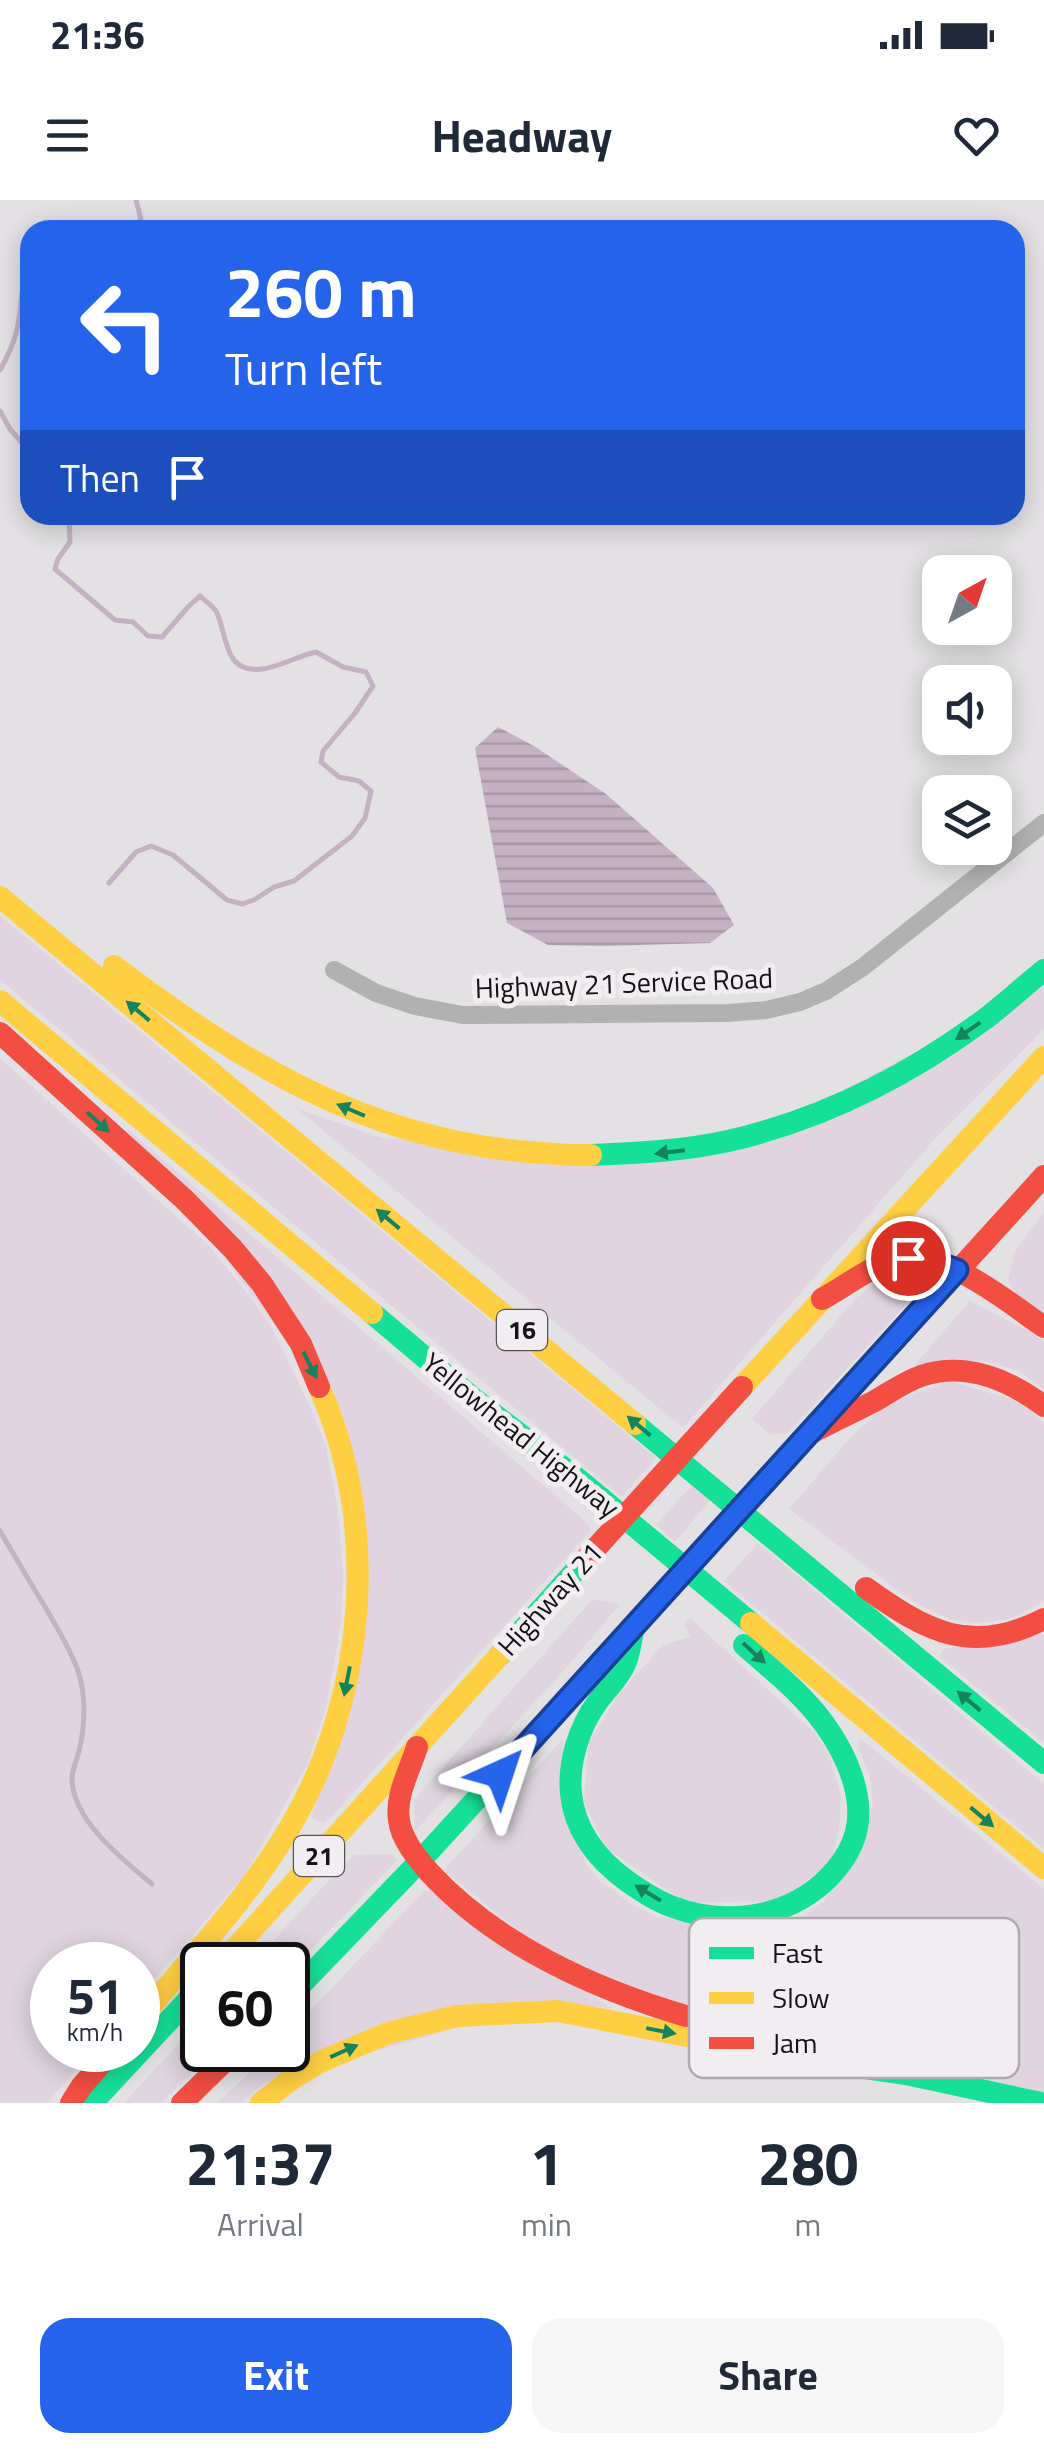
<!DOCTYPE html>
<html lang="en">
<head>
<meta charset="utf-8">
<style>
	:root { --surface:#fff; --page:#f6f6f7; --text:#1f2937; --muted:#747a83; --accent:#2563eb }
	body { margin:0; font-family:"Titillium Web",sans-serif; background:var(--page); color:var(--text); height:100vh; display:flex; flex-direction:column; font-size:38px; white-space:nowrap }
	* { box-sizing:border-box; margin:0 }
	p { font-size:32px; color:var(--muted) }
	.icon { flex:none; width:55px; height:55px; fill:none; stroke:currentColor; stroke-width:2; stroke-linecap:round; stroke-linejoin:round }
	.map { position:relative; height:1903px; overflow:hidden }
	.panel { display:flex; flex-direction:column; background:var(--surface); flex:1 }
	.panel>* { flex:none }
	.top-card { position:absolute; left:20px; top:20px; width:1005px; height:305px; border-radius:30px; box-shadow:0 5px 25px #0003; background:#2563eb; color:#fff; overflow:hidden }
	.needle { width:65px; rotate:40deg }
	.fabs { position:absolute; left:922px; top:355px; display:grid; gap:20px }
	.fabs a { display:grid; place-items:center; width:90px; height:90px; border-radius:20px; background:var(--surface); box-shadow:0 5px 25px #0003; font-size:50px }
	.speed { position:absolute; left:30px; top:1742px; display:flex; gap:20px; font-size:50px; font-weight:700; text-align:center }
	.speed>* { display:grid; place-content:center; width:130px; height:130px; border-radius:50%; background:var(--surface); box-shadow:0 5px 25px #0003; line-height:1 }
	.speed small { font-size:25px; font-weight:400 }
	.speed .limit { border:5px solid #111; border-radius:15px; background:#fff; color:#111 }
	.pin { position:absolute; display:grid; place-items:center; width:85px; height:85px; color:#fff; margin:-42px; border:5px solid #fff; border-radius:50%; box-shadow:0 2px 10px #0007 }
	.me { position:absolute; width:110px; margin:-55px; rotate:42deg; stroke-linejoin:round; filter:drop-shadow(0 0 8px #0008) }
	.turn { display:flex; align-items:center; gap:35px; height:210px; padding:0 40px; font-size:45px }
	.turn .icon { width:130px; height:130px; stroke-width:2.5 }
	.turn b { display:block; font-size:70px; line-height:85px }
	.then { display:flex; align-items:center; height:95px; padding:0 40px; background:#0003; gap:20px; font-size:38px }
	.eta { display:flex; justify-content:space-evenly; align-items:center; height:170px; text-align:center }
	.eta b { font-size:60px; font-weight:700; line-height:70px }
	.cta { display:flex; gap:20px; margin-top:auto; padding:20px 40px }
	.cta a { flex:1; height:115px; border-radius:30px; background:var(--accent); color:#fff; font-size:40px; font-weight:700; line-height:115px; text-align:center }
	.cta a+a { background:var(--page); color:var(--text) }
	.status { display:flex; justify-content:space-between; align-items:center; height:70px; padding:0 50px; background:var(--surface); direction:ltr }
	.status svg { height:28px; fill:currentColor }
	header { display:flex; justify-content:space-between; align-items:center; height:130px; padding:0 40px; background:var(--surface); font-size:45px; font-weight:700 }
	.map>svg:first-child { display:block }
	.green { fill:#dfd4df }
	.water { fill:url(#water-rules) }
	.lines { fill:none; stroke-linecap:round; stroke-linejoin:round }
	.stream { stroke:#c4b2c3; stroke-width:5 }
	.street { stroke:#b1b1b1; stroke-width:18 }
	.fast { stroke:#16e098; stroke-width:22 }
	.slow { stroke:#ffcf43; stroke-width:22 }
	.jam { stroke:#f24e42; stroke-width:22 }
	.fast-bridge { stroke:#16e098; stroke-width:22 }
	.jam-bridge { stroke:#f24e42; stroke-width:22 }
	.oneway { fill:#15835d }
	.route-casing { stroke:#184099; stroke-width:25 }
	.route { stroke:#2563eb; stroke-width:18 }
	.labels { text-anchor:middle; stroke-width:10; stroke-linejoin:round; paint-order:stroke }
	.shield { fill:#f1edf1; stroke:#565456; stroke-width:2.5 }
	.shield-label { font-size:25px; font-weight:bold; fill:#141214 }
	.street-label { font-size:28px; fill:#141214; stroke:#f1edf1 }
	.key { fill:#f1edf1; stroke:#afabaf; stroke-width:2.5 }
	.key-label { font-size:28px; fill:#141214 }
</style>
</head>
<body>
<div class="status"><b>21:36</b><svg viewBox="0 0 49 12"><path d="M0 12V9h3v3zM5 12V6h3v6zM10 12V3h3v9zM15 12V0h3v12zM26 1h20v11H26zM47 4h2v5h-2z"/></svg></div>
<header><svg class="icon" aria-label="menu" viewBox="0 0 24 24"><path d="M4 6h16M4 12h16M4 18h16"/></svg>Headway<svg class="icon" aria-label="heart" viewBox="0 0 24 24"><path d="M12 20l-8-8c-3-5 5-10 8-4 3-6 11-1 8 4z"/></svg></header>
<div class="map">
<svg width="1044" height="1903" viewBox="0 0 1044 1903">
	<defs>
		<pattern id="water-rules" width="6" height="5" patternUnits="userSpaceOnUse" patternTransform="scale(2.5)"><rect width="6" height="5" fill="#c4b2c3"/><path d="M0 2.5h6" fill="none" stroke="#a898a7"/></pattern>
	</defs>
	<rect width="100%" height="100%" fill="#e3e1e3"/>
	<path class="green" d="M0 716 656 1258 622 1297 0 780Z
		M1044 786V829L933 941 683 1228 296 908 382 938 715 956Z
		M0 858 209 1046 252 1099 272 1128 310 1207 326 1247 338 1311 343 1375 341 1423 326 1508 307 1565 245 1675 138 1798V1765H52V1850H93L47 1903H0Z
		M125 927 586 1322 591 1330 334 1614 323 1623 311 1617 350 1514 342 1213Z
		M1044 1012V1113L1016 1094 1008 1081 1015 1052Z
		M910 1067 925 1075V1083L788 1233 771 1235 752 1219 855 1099 875 1083Z
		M970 1101 1029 1131 1044 1142V1190L1018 1170 983 1161 914 1166Z
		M949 1181 1024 1203 1044 1224V1400C1020 1421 979 1428 949 1418 919 1409 895 1388 870 1369 843 1349 816 1329 789 1309L852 1236 887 1204Z
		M692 1285 710 1300 675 1342 656 1325Z
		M758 1343 1044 1584V1649L724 1381Z
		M596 1400 620 1404 567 1467 415 1631 414 1600 591 1401Z
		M690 1418 814 1532 830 1556 841 1597 839 1630 831 1662 780 1701 686 1703 606 1648 584 1603 589 1541 619 1494 663 1445 690 1437 684 1425Z
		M1044 1434V1543L939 1456 944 1449Z
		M860 1538 1044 1689V1893L719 1815 655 1798 536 1745 444 1670 562 1540 585 1663 600 1681 635 1706 659 1717 770 1729 790 1724 826 1700 873 1603 870 1577 858 1547Z
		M391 1654 397 1660 288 1774V1765H251L343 1665 355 1655Z
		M429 1690 611 1808 545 1802 263 1884 241 1903H218L272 1850H288V1834L424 1691Z
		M202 1818V1850H214L162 1903H124Z"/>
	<path class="water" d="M498 527 534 546 606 594 713 688 734 725 710 743 603 746 548 745 507 723 475 548Z"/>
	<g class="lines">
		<path class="stream" d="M131 30 141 19 136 0
			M0 170C17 140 19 126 22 92L30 85
			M0 211 10 229 30 252
			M69 315 70 342 58 359 55 369 115 420 133 422 148 436 162 437 188 407 200 396C206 402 214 406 217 413 228 438 224 474 262 469 280 467 297 456 316 452L343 467 366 472 373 486 355 513 323 551 321 562 339 577 359 581 371 591 365 618 352 636 294 681 274 687 254 700 242 704 227 700 173 655 151 646 136 652 109 683
			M0 1331C16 1358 31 1384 47 1410 58 1430 71 1450 78 1471 86 1494 85 1524 80 1547 78 1557 73 1567 72 1577 71 1619 123 1660 152 1684"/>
		<path class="street" d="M334 770 376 793 415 806 463 815 727 813 766 810 800 802 826 791 863 767 1044 623"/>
		<path class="fast" d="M591 955C637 953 683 951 728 941 821 920 908 876 985 819 1005 804 1024 786 1044 770
			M372 1113 474 1199 578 1279 751 1423
			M635 1224 1044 1563
			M634 1427C631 1439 630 1453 625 1464 619 1478 607 1489 598 1501 579 1527 568 1562 571 1594 575 1631 598 1660 627 1681 641 1691 656 1701 673 1707 724 1726 782 1719 823 1683 838 1669 851 1652 856 1632 865 1596 846 1554 825 1525 803 1494 772 1470 744 1445
			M499 1456 585 1360
			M288 1798 420 1661 638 1423
			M734 1845 824 1862 906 1874 1041 1903
			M92 1903 202 1785"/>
		<path class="slow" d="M0 697 635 1224
			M114 766C241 862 366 939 529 952 549 953 570 956 591 955
			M0 801 372 1113
			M742 1187 1044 857
			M751 1423 1044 1668
			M220 1765 499 1456
			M138 1821C192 1757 251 1695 293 1622 367 1493 380 1323 319 1187
			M261 1903 293 1878 322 1861 388 1833 457 1816 558 1811 734 1845"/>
		<path class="jam" d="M0 833 185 1000 233 1049 262 1084 301 1144 319 1187
			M822 1099C846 1086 871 1065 898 1060 947 1050 1006 1101 1044 1127
			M817 1226 1044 976
			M811 1233C832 1222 853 1212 873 1202 889 1193 904 1182 921 1176 965 1161 1009 1180 1044 1206
			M866 1388C927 1432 972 1456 1044 1419
			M417 1547C410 1570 395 1595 399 1620 401 1639 417 1658 429 1672 495 1744 594 1789 686 1816
			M71 1903 81 1887 113 1850
			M182 1903 236 1850"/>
		<path class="fast-bridge" d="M644 1415 794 1252"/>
		<path class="jam-bridge" d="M585 1360 742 1187"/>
	</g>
	<defs><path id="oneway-solid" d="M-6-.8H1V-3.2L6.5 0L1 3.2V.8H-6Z" transform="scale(2.5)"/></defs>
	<g class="oneway">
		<use href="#oneway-solid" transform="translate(138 811) rotate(-140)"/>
		<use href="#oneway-solid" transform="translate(968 831) rotate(145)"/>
		<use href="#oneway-solid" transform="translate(351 910) rotate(-157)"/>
		<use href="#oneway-solid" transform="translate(98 922) rotate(42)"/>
		<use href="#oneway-solid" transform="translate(670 952) rotate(173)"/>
		<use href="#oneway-solid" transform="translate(388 1019) rotate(-140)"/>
		<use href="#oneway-solid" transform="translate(310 1165) rotate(63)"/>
		<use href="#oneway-solid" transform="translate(639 1226) rotate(-140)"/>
		<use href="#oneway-solid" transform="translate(754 1453) rotate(42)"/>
		<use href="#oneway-solid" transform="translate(347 1481) rotate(101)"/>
		<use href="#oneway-solid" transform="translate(969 1501) rotate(-140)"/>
		<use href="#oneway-solid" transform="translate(982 1617) rotate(40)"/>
		<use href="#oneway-solid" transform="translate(648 1693) rotate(-149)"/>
		<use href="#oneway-solid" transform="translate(661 1831) rotate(11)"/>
		<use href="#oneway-solid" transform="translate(344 1851) rotate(-24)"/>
	</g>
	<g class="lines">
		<defs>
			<path id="route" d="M500 1574 957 1070 932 1061 908 1058"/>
		</defs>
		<use href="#route" class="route-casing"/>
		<use href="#route" class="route"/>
	</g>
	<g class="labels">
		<g class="shield">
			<rect x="497" y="1110" width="50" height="40" rx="8"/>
			<rect x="294" y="1636" width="50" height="40" rx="8"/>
		</g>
		<g class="shield-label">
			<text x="522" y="1139">16</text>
			<text x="319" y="1665">21</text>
		</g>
		<g class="street-label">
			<text transform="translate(624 783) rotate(-2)" y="10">Highway 21 Service Road</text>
			<text transform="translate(521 1235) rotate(39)" y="10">Yellowhead Highway</text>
			<text transform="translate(550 1399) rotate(-48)" y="10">Highway 21</text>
		</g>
	</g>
	<rect x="689" y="1718" width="330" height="160" rx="15" class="key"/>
	<rect x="709" y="1747" width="45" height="12" fill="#16e098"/>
	<rect x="709" y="1792" width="45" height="12" fill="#ffcf43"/>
	<rect x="709" y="1837" width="45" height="12" fill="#f24e42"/>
	<g class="key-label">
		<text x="772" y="1763">Fast</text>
		<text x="772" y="1808">Slow</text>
		<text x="772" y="1853">Jam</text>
	</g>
</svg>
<div class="fabs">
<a><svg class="needle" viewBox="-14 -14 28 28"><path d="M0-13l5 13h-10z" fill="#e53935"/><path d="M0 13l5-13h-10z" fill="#747a83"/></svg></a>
<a><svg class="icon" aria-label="sound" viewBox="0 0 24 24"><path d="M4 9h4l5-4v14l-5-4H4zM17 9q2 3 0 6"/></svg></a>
<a><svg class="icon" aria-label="layers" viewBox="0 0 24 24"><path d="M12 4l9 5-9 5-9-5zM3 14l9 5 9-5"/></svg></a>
</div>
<div class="speed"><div>51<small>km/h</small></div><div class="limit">60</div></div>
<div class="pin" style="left:908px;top:1058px;background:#d93025"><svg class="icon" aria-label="arrive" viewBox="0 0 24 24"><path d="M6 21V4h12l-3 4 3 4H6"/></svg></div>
<svg class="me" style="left:500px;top:1574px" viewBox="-20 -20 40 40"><path d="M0-17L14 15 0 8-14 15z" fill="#2563eb" stroke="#fff" stroke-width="4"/></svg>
<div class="top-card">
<div class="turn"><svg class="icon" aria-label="left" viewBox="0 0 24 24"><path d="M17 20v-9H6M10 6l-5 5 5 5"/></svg><div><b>260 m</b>Turn left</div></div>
<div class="then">Then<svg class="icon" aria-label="arrive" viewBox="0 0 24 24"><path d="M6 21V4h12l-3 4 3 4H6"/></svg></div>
</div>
</div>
<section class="panel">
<div class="eta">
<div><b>21:37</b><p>Arrival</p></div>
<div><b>1</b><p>min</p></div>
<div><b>280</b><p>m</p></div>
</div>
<div class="cta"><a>Exit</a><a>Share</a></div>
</section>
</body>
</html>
